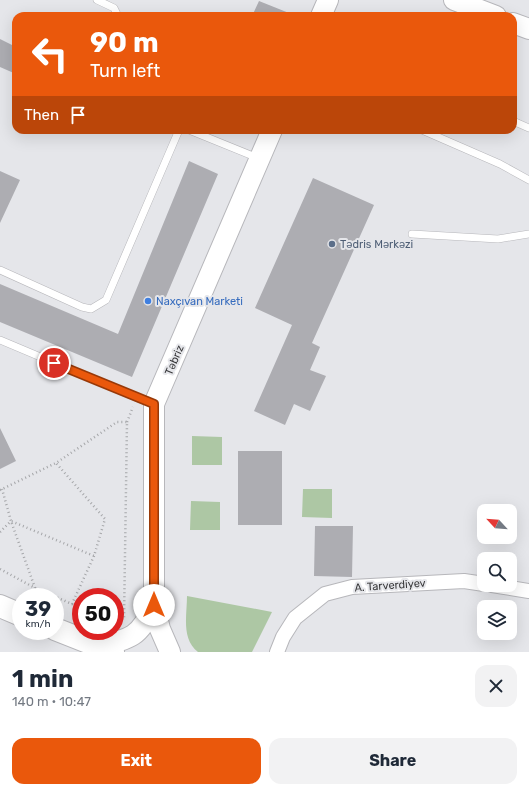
<!DOCTYPE html>
<html lang="en">
<head>
<meta charset="utf-8">
<style>
	:root { --surface:#fff; --page:#f2f2f3; --text:#1f2937; --muted:#747a83; --accent:#ea580c }
	body { margin:0; font-family:Rubik,sans-serif; background:var(--page); color:var(--text); height:100vh; display:flex; flex-direction:column; font-size:15px; white-space:nowrap }
	* { box-sizing:border-box; margin:0 }
	p { font-size:13px; color:var(--muted) }
	.icon { flex:none; width:22px; height:22px; fill:none; stroke:currentColor; stroke-width:2; stroke-linecap:round; stroke-linejoin:round }
	.map { position:relative; height:652px; overflow:hidden }
	.details { display:flex; flex-direction:column; background:var(--surface); flex:1 }
	.details>* { flex:none }
	.hud { position:absolute; left:12px; top:12px; width:505px; height:122px; border-radius:12px; box-shadow:0 4px 16px #0002; background:#ea580c; color:#fff; overflow:hidden }
	.needle { width:26px; rotate:296deg }
	.fabs { position:absolute; left:477px; top:504px; display:grid; gap:8px }
	.fabs a { display:grid; place-items:center; width:40px; height:40px; border-radius:8px; background:var(--surface); box-shadow:0 4px 16px #0002; font-size:20px }
	.speed { position:absolute; left:12px; top:588px; display:flex; gap:8px; font-size:20px; font-weight:700; text-align:center }
	.speed>* { display:grid; place-content:center; width:52px; height:52px; border-radius:50%; background:var(--surface); box-shadow:0 4px 16px #0002; line-height:1 }
	.speed small { font-size:10px; font-weight:400 }
	.speed .limit { border:6px solid #d22; background:#fff; color:#111 }
	.pin { position:absolute; display:grid; place-items:center; width:34px; height:34px; color:#fff; margin:-17px; border:2px solid #fff; border-radius:50%; box-shadow:0 1px 4px #0007 }
	.me { position:absolute; width:44px; margin:-22px; rotate:0deg; stroke-linejoin:round; filter:drop-shadow(0 0 3px #0008) }
	.turn { display:flex; align-items:center; gap:14px; height:84px; padding:0 12px; font-size:18px }
	.turn .icon { width:52px; height:52px; stroke-width:2.5 }
	.turn b { display:block; font-size:28px; line-height:34px }
	.then { display:flex; align-items:center; height:38px; padding:0 12px; background:#0003; gap:8px; font-size:15px }
	.round { display:grid; place-items:center; flex:none; width:42px; height:42px; border-radius:12px; background:var(--page) }
	.headline { display:flex; align-items:center; justify-content:space-between; height:68px; padding:0 12px }
	h1 { font-size:24px; font-weight:700; line-height:30px }
	.action { display:flex; gap:8px; margin-top:auto; padding:8px 12px }
	.action a { flex:1; height:46px; border-radius:12px; background:var(--accent); color:#fff; font-size:16px; font-weight:700; line-height:46px; text-align:center }
	.action a+a { background:var(--page); color:var(--text) }
	.map>svg:first-child { display:block }
	.green { fill:#adc7a4 }
	.building { fill:#adadb2 }
	.lines { fill:none; stroke-linecap:round; stroke-linejoin:round }
	.service-casing { stroke:#b7b7bb; stroke-width:8 }
	.minor-casing { stroke:#b7b7bb; stroke-width:16 }
	.secondary-casing { stroke:#b7b7bb; stroke-width:22 }
	.trunk-casing { stroke:#b7b7bb; stroke-width:24 }
	.path { stroke:#a5a6a9; stroke-width:2.5; stroke-dasharray:1 3; stroke-linecap:butt }
	.service { stroke:#fff; stroke-width:7 }
	.minor { stroke:#fff; stroke-width:14 }
	.secondary { stroke:#fff; stroke-width:20 }
	.trunk { stroke:#fff; stroke-width:22 }
	.route-casing { stroke:#983908; stroke-width:10 }
	.route { stroke:#ea580c; stroke-width:7 }
	.service-dot { fill:#5c6f8a; stroke:#e5e6ea; stroke-width:1.5 }
	.shop-dot { fill:#3f7fe0; stroke:#e5e6ea; stroke-width:1.5 }
	.labels { text-anchor:middle; stroke-width:4; stroke-linejoin:round; paint-order:stroke }
	.service-label { font-size:11px; fill:#4e5e75; stroke:#e5e6ea; text-anchor:start }
	.shop-label { font-size:11px; fill:#366cbe; stroke:#e5e6ea; text-anchor:start }
	.street-label { font-size:11px; fill:#38383a; stroke:#e5e6ea }
</style>
</head>
<body>
<div class="map">
<svg width="529" height="652" viewBox="0 0 529 652">
	<rect width="100%" height="100%" fill="#e5e6ea"/>
	<path class="green" d="M192 436 222 437V465H192Z
		M303 489H332V518L302 517Z
		M191 501 220 502V530H190Z
		M187 596 272 612 252 652H198C181 639 187 615 187 596Z"/>
	<path class="building" d="M259 1 294 15V16H252Z
		M0 39 16 47V74L0 67Z
		M189 161 218 174 132 377 0 322V284L118 334Z
		M0 171 20 180 0 223Z
		M313 178 374 205 312 343 320 347 310 370 326 376 310 411 294 404 285 425 254 411 292 325 255 308Z
		M0 428 16 461 0 469Z
		M238 451H282V525H238Z
		M315 526H353L352 577 314 576Z"/>
	<g class="lines">
		<defs>
			<path id="service" d="M97 0 114 8 118 16
				M513 121 529 128
				M189 130 258 158
				M422 130 500 164 529 180
				M412 234 498 239 529 234
				M0 270 82 307 91 309 106 300 179 130
				M0 340 152 404"/>
			<path id="minor" d="M492 585 529 591
				M277 652 283 637 295 618 325 594 352 587 464 581 484 584"/>
			<path id="secondary" d="M454 0 496 16
				M321 16 328 0
				M513 23 529 29
				M98 646C131 639 140 637 154 605
				M170 652 160 629 154 605V404L272 130"/>
			<path id="trunk" d="M0 606 21 615
				M55 629 113 652"/>
		</defs>
		<use href="#service" class="service-casing"/>
		<use href="#minor" class="minor-casing"/>
		<use href="#secondary" class="secondary-casing"/>
		<use href="#trunk" class="trunk-casing"/>
		<path class="path" d="M127 422 133 407
			M0 490 56 463 117 422H127L124 620
			M0 532 11 521 2 489
			M0 569 35 588 72 604 94 556 105 519 56 463
			M35 588 11 521 94 556
			M72 604 81 608
			M115 619 120 621"/>
		<use href="#service" class="service"/>
		<use href="#minor" class="minor"/>
		<use href="#secondary" class="secondary"/>
		<use href="#trunk" class="trunk"/>
	</g>
	<g class="lines">
		<defs>
			<path id="route" d="M54 363 154 404V605"/>
		</defs>
		<use href="#route" class="route-casing"/>
		<use href="#route" class="route"/>
	</g>
	<circle class="service-dot" cx="332" cy="244" r="4"/>
	<circle class="shop-dot" cx="148" cy="301" r="4"/>
	<g class="labels">
		<g class="service-label">
			<text x="340" y="248">Tədris Mərkəzi</text>
		</g>
		<g class="shop-label">
			<text x="156" y="305">Naxçıvan Marketi</text>
		</g>
		<g class="street-label">
			<text transform="translate(174 360) rotate(-67)" y="4">Təbriz</text>
			<text transform="translate(390 585) rotate(-4)" y="4">A. Tarverdiyev</text>
		</g>
	</g>
</svg>
<div class="fabs">
<a><svg class="needle" viewBox="-14 -14 28 28"><path d="M0-13l5 13h-10z" fill="#e53935"/><path d="M0 13l5-13h-10z" fill="#747a83"/></svg></a>
<a><svg class="icon" aria-label="search" viewBox="0 0 24 24"><circle cx="10" cy="10" r="6"/><path d="M15 15l6 6"/></svg></a>
<a><svg class="icon" aria-label="layers" viewBox="0 0 24 24"><path d="M12 4l9 5-9 5-9-5zM3 14l9 5 9-5"/></svg></a>
</div>
<div class="speed"><div>39<small>km/h</small></div><div class="limit">50</div></div>
<div class="pin" style="left:54px;top:363px;background:#d93025"><svg class="icon" aria-label="arrive" viewBox="0 0 24 24"><path d="M6 21V4h12l-3 4 3 4H6"/></svg></div>
<svg class="me" style="left:154px;top:605px" viewBox="-20 -20 40 40"><circle r="19" fill="#fff"/><path d="M0-13L10 11 0 6-10 11z" fill="#ea580c"/></svg>
<div class="hud">
<div class="turn"><svg class="icon" aria-label="left" viewBox="0 0 24 24"><path d="M17 20v-9H6M10 6l-5 5 5 5"/></svg><div><b>90 m</b>Turn left</div></div>
<div class="then">Then<svg class="icon" aria-label="arrive" viewBox="0 0 24 24"><path d="M6 21V4h12l-3 4 3 4H6"/></svg></div>
</div>
</div>
<section class="details">
<div class="headline"><div><h1>1 min</h1><p>140 m · 10:47</p></div><a class="round"><svg class="icon" aria-label="close" viewBox="0 0 24 24"><path d="M6 6l12 12M18 6L6 18"/></svg></a></div>
<div class="action"><a>Exit</a><a>Share</a></div>
</section>
</body>
</html>
